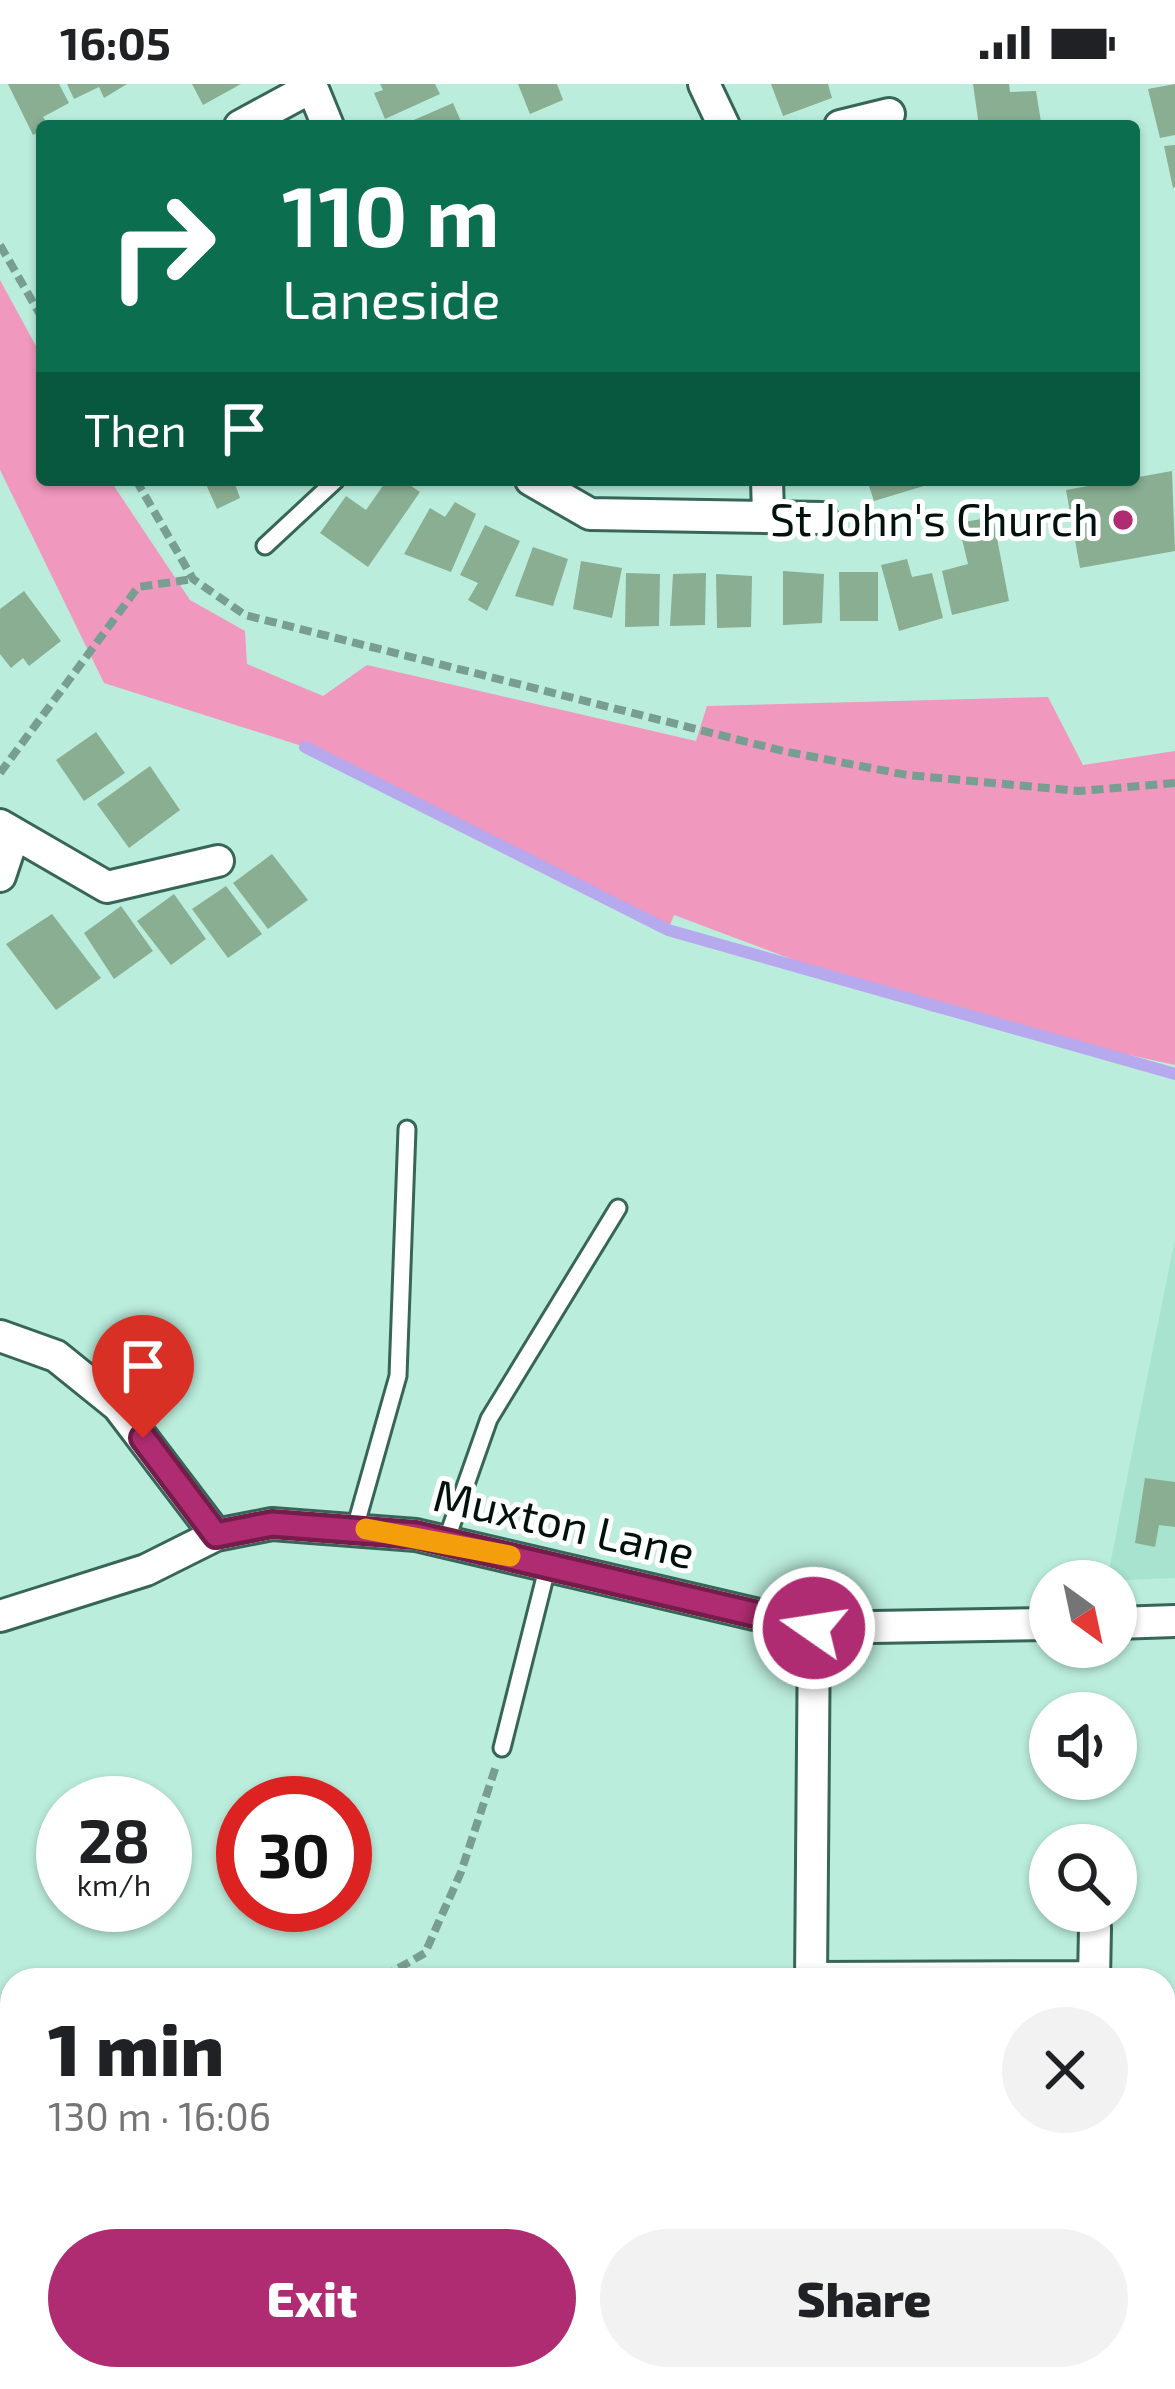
<!DOCTYPE html>
<html lang="en">
<head>
<meta charset="utf-8">
<style>
	:root { --surface:#fff; --page:#f2f2f2; --text:#202124; --muted:#757577; --accent:#b02c72 }
	body { margin:0; font-family:"Exo 2",sans-serif; background:var(--page); color:var(--text); height:100vh; display:flex; flex-direction:column; font-size:45px; white-space:nowrap }
	* { box-sizing:border-box; margin:0 }
	p { font-size:39px; color:var(--muted) }
	.icon { flex:none; width:66px; height:66px; fill:none; stroke:currentColor; stroke-width:2; stroke-linecap:round; stroke-linejoin:round }
	.map { position:relative; flex:1; overflow:hidden }
	.panel { position:absolute; left:0px; top:1884px; width:1176px; height:423px; display:flex; flex-direction:column; background:var(--surface); border-radius:36px 36px 0 0; box-shadow:0 3px 9px #0004 }
	.panel>* { flex:none }
	.top-card { position:absolute; left:36px; top:36px; width:1104px; height:366px; border-radius:12px; box-shadow:0 3px 9px #0004; background:#0b6e4f; color:#fff; overflow:hidden }
	.needle { width:78px; rotate:147deg }
	.tools { position:absolute; left:1029px; top:1476px; display:grid; gap:24px }
	.tools a { display:grid; place-items:center; width:108px; height:108px; border-radius:50%; background:var(--surface); box-shadow:0 3px 9px #0004; font-size:60px }
	.speed { position:absolute; left:36px; top:1692px; display:flex; gap:24px; font-size:60px; font-weight:700; text-align:center }
	.speed>* { display:grid; place-content:center; width:156px; height:156px; border-radius:50%; background:var(--surface); box-shadow:0 3px 9px #0004; line-height:1 }
	.speed small { font-size:30px; font-weight:400 }
	.speed .limit { border:18px solid #d22; background:#fff; color:#111 }
	.pin { position:absolute; display:grid; place-items:center; width:102px; height:102px; color:#fff; margin:-123px -51px; border-radius:50% 50% 50% 0; rotate:-45deg; box-shadow:0 0 12px #0007 }
	.pin .icon { rotate:45deg }
	.me { position:absolute; width:132px; margin:-66px; rotate:283deg; stroke-linejoin:round; filter:drop-shadow(0 0 9px #0008) }
	.turn { display:flex; align-items:center; gap:42px; height:252px; padding:0 48px; font-size:54px }
	.turn .icon { width:156px; height:156px; stroke-width:2.5 }
	.turn b { display:block; font-size:84px; line-height:102px }
	.then { display:flex; align-items:center; height:114px; padding:0 48px; background:#0003; gap:24px; font-size:45px }
	.round { display:grid; place-items:center; flex:none; width:126px; height:126px; border-radius:63px; background:var(--page) }
	.overview { display:flex; align-items:center; justify-content:space-between; height:204px; padding:0 48px }
	h1 { font-size:72px; font-weight:800; line-height:90px }
	.primary-button { display:flex; gap:24px; margin-top:auto; padding:24px 48px }
	.primary-button a { flex:1; height:138px; border-radius:72px; background:var(--accent); color:#fff; font-size:48px; font-weight:800; line-height:138px; text-align:center }
	.primary-button a+a { background:var(--page); color:var(--text) }
	.status { display:flex; justify-content:space-between; align-items:center; height:84px; padding:0 60px; background:var(--surface); direction:ltr }
	.status svg { height:33px; fill:currentColor }
	.map>svg:first-child { display:block }
	.built { fill:#a7e3cf }
	.green { fill:#f098be }
	.lines { fill:none; stroke-linecap:round; stroke-linejoin:round }
	.stream { stroke:#b6a9ee; stroke-width:12 }
	.building { fill:#89ae92 }
	.service-casing { stroke:#376658; stroke-width:21 }
	.minor-casing { stroke:#376658; stroke-width:36 }
	.path { stroke:#789e91; stroke-width:8; stroke-dasharray:12 6; stroke-linecap:butt }
	.service { stroke:#fff; stroke-width:15 }
	.minor { stroke:#fff; stroke-width:30 }
	.route-casing { stroke:#721d4a; stroke-width:30 }
	.route { stroke:#b02c72; stroke-width:21 }
	.slow { stroke:#f59e0b; stroke-width:21 }
	.poi-dot { fill:#b02c72; stroke:#fff; stroke-width:4.5 }
	.labels { text-anchor:middle; stroke-width:10; stroke-linejoin:round; paint-order:stroke }
	.poi-label { font-size:45px; fill:#01120c; stroke:#fff; text-anchor:end }
	.street-label { font-size:45px; fill:#01120c; stroke:#fff }
</style>
</head>
<body>
<div class="status"><b>16:05</b><svg viewBox="0 0 49 12"><path d="M0 12V9h3v3zM5 12V6h3v6zM10 12V3h3v9zM15 12V0h3v12zM26 1h20v11H26zM47 4h2v5h-2z"/></svg></div>
<div class="map">
<svg width="1175" height="2305" viewBox="0 0 1175 2305">
	<rect width="100%" height="100%" fill="#bbeddc"/>
	<path class="built" d="M1175 1155V1494L1107 1497 1130 1379Z"/>
	<path class="green" d="M0 196 42 273V396H110L190 516 245 547 247 580 323 612 367 581 696 657 707 622 1048 613 1083 681 1175 667V981L930 927 674 831 668 846 305 663 104 599 0 386Z
		M12 2012V2295H393L394 2305H0V2014Z"/>
	<g class="lines">
		<path class="stream" d="M305 663 668 846 1175 990"/>
	</g>
	<path class="building" d="M8 0H59L69 19 43 33 49 42 33 51Z
		M67 0H127L104 14 99 3 74 15Z
		M192 0H241L203 21Z
		M380 0H435L440 10 385 35 374 9 383 6Z
		M518 0H557L563 16 530 30Z
		M771 0H828L832 14 783 32Z
		M973 0H1009L1010 8 1036 7 1041 38 979 42Z
		M1175 0V51L1160 54 1148 5Z
		M453 19 463 42H400Z
		M1175 61V103L1173 104 1164 62Z
		M1172 387 1175 467 1080 484 1066 406Z
		M204 396H242L235 400 240 414 217 425Z
		M387 396H403L420 408 368 483 320 449 346 412 366 426Z
		M867 396H925L927 401 874 417Z
		M455 418 476 430 451 488 404 470 430 424 445 433Z
		M993 433 1009 517 952 531 942 487 968 480 958 439Z
		M485 441 520 457 487 527 468 516 478 499 460 491Z
		M533 463 568 475 553 522 515 512Z
		M907 475 912 493 932 489 943 534 899 547 881 481Z
		M581 477 622 484 612 534 573 525Z
		M783 487 824 490 822 539 783 541Z
		M839 488H878V537H840Z
		M626 489 660 490 659 542 625 543Z
		M706 489 705 541 670 542 673 490Z
		M716 490 752 492 751 543 717 544Z
		M24 507 61 557 29 582 23 574 11 584 0 570V525Z
		M96 648 125 689 84 717 56 676Z
		M150 682 180 726 129 764 97 720Z
		M272 770 308 816 268 845 233 799Z
		M226 802 262 850 228 874 192 825Z
		M174 810 206 855 171 881 137 837Z
		M121 822 153 867 114 895 84 849Z
		M52 830 101 894 56 926 6 860Z
		M1145 1394 1175 1398V1443L1159 1441 1155 1463 1135 1459Z"/>
	<g class="lines">
		<defs>
			<path id="service" d="M265 462 336 396
				M355 1444 398 1292 407 1045
				M446 1457 489 1335 618 1124
				M502 1664 548 1481"/>
			<path id="minor" d="M704 0 724 42
				M240 42 312 3 328 42
				M840 42 889 30
				M531 396 590 430 822 434
				M767 396 768 430
				M0 741 107 803 218 777
				M0 792 13 753
				M0 1252 56 1272 118 1322 216 1451
				M0 1532 146 1486 216 1451 272 1440 416 1451 814 1544 1050 1540
				M1116 1539 1175 1537
				M811 1894 1094 1893
				M811 1896 814 1544
				M1094 1896 1095 1844
				M0 1970 12 1968
				M424 2295 426 2305
				M911 2295 927 2305
				M751 2305 773 2295"/>
		</defs>
		<use href="#service" class="service-casing"/>
		<use href="#minor" class="minor-casing"/>
		<path class="path" d="M0 161 42 234
			M136 396 193 495 245 531 783 667 907 691 1079 707 1175 699
			M0 689 138 503 193 495
			M383 1893 425 1869 461 1788 496 1682"/>
		<use href="#service" class="service"/>
		<use href="#minor" class="minor"/>
	</g>
	<g class="lines">
		<defs>
			<path id="route" d="M143 1354 216 1451 272 1440 416 1451 814 1544"/>
		</defs>
		<use href="#route" class="route-casing"/>
		<use href="#route" class="route"/>
		<path class="slow" d="M366 1445 510 1472"/>
	</g>
	<circle class="poi-dot" cx="1123" cy="436" r="12"/>
	<g class="labels">
		<g class="poi-label">
			<text x="1099" y="452">St John's Church</text>
		</g>
		<g class="street-label">
			<text transform="translate(564 1440) rotate(13)" y="16">Muxton Lane</text>
		</g>
	</g>
</svg>
<div class="tools">
<a><svg class="needle" viewBox="-14 -14 28 28"><path d="M0-13l5 13h-10z" fill="#e53935"/><path d="M0 13l5-13h-10z" fill="#757577"/></svg></a>
<a><svg class="icon" aria-label="sound" viewBox="0 0 24 24"><path d="M4 9h4l5-4v14l-5-4H4zM17 9q2 3 0 6"/></svg></a>
<a><svg class="icon" aria-label="search" viewBox="0 0 24 24"><circle cx="10" cy="10" r="6"/><path d="M15 15l6 6"/></svg></a>
</div>
<div class="speed"><div>28<small>km/h</small></div><div class="limit">30</div></div>
<div class="pin" style="left:143px;top:1354px;background:#d93025"><svg class="icon" aria-label="arrive" viewBox="0 0 24 24"><path d="M6 21V4h12l-3 4 3 4H6"/></svg></div>
<svg class="me" style="left:814px;top:1544px" viewBox="-20 -20 40 40"><circle r="17" fill="#b02c72" stroke="#fff" stroke-width="3"/><path d="M0-11L8 9 0 5-8 9z" fill="#fff"/></svg>
<div class="top-card">
<div class="turn"><svg class="icon" aria-label="right" viewBox="0 0 24 24"><path d="M7 20v-9h11M14 6l5 5-5 5"/></svg><div><b>110 m</b>Laneside</div></div>
<div class="then">Then<svg class="icon" aria-label="arrive" viewBox="0 0 24 24"><path d="M6 21V4h12l-3 4 3 4H6"/></svg></div>
</div>
<section class="panel">
<div class="overview"><div><h1>1 min</h1><p>130 m · 16:06</p></div><a class="round"><svg class="icon" aria-label="close" viewBox="0 0 24 24"><path d="M6 6l12 12M18 6L6 18"/></svg></a></div>
<div class="primary-button"><a>Exit</a><a>Share</a></div>
</section>
</div>
</body>
</html>
